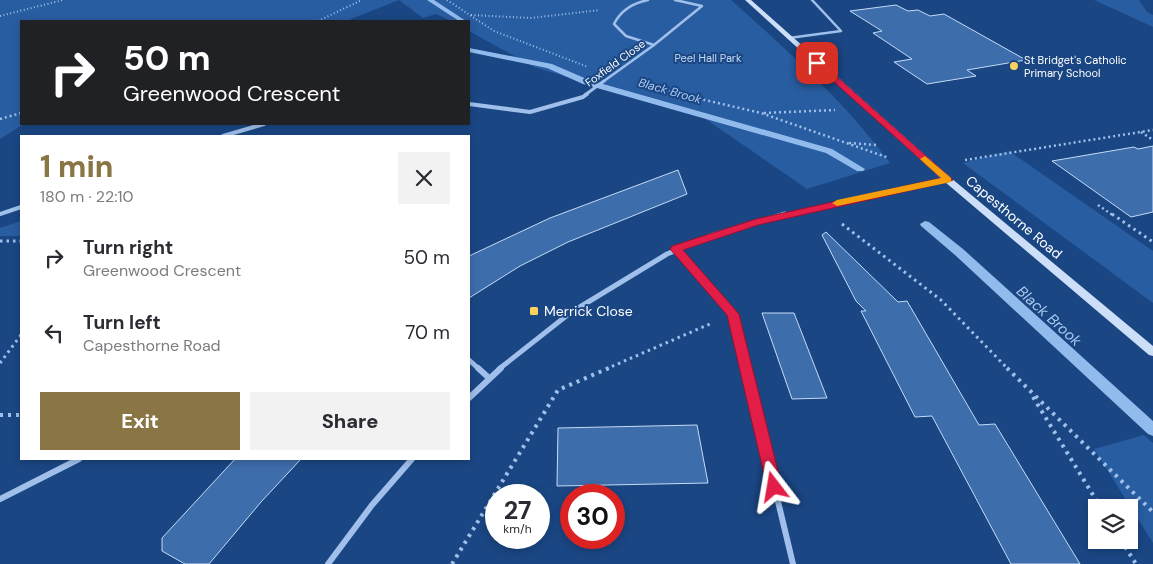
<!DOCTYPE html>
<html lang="en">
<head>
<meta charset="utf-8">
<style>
	:root { --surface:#fff; --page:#f2f2f3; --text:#2b2b33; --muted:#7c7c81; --accent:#8a7645 }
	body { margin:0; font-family:"DM Sans",sans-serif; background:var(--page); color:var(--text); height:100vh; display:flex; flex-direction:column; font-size:19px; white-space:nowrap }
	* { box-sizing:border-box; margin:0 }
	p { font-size:16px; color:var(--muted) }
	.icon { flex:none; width:28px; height:28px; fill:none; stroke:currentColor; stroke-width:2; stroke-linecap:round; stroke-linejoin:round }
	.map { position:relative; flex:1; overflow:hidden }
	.sheet { position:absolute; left:20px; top:135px; width:450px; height:325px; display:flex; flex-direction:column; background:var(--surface); border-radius:0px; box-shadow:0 2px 8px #0003 }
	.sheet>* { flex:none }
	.hud { position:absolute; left:20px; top:20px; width:450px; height:105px; border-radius:0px; box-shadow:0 2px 8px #0003; background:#202124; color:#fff; overflow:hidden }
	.fabs { position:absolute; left:1088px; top:499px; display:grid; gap:10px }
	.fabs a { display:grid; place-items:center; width:50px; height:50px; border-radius:0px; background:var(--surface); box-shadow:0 2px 8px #0003; font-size:25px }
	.speed { position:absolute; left:485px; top:484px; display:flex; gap:10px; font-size:25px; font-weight:700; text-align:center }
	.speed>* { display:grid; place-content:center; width:65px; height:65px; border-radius:50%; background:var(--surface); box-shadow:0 2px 8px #0003; line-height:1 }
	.speed small { font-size:12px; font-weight:400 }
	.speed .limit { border:8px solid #d22; background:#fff; color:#111 }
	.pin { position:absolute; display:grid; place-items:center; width:42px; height:42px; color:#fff; margin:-21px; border-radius:10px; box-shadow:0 2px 8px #0006 }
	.me { position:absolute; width:55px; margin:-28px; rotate:346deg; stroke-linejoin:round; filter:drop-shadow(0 0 4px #0008) }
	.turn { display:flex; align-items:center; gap:18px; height:105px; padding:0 20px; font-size:22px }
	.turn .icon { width:65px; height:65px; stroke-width:2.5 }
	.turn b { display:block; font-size:35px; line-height:42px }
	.round { display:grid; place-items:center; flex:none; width:52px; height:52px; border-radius:0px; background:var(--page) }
	.overview { display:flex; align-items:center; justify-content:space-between; height:85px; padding:0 20px }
	h1 { font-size:30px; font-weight:800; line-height:38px; color:var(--accent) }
	.button { display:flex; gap:10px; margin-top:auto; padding:10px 20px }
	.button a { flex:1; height:58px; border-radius:0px; background:var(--accent); color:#fff; font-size:20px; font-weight:800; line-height:58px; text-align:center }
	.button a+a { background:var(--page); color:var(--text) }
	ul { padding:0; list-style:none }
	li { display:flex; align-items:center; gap:15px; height:75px; padding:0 20px }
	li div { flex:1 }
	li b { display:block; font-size:19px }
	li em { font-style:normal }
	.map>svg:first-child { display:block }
	.green { fill:#295da1 }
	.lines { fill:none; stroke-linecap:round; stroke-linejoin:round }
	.stream { fill:#92bbed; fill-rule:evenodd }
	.building { fill:#3e6dab; stroke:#c4dbf8 }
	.path-far3 { stroke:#a0c0eb; stroke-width:2; stroke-dasharray:1 2.5; stroke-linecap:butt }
	.path-far2 { stroke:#a0c0eb; stroke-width:2.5; stroke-dasharray:2 3; stroke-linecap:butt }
	.path-far1 { stroke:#a0c0eb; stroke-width:3; stroke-dasharray:2.5 4; stroke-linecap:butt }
	.path { stroke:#a0c0eb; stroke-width:4; stroke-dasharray:3 5; stroke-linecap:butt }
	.lane { stroke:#a0c0eb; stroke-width:2.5 }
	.street-far3 { stroke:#a0c0eb; stroke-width:3 }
	.street-far2 { stroke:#a0c0eb; stroke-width:4 }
	.street-far1 { stroke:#a0c0eb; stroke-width:5 }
	.street { stroke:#a0c0eb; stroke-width:6 }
	.secondary { fill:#ccdef8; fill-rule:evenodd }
	.route { fill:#e11d48; stroke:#92132f }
	.slow { fill:#f59e0b }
	.poi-dot { fill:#fdd25c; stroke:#1a4683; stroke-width:2 }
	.labels { text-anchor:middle; stroke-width:4; stroke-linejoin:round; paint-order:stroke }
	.far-park-label { font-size:11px; fill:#c4dbf8; stroke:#1a4683 }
	.far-poi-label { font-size:11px; fill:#fff; stroke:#1a4683; text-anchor:start }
	.far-street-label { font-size:11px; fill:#fff; stroke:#1a4683 }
	.far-water-label { font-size:12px; font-style:italic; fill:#abcaf3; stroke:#1a4683 }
	.street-label { font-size:14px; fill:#fff; stroke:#1a4683 }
	.poi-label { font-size:14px; fill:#fff; stroke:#1a4683; text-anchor:start }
	.water-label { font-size:15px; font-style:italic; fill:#abcaf3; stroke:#1a4683 }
</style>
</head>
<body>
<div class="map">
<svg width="1153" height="564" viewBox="0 0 1153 564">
	<rect width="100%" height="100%" fill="#1a4683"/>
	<path class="green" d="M0 0H731C788 51 844 101 890 163L807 189 704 118 534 67 469 31V21H451L436 14 423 18 399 0 346 21H21V124H24L0 139Z
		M1094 0H1139L1147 12 1153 15V27Z
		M1009 151 1153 251V303L963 163Z
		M21 221V236H0V228Z
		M1144 435 1153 443V543L1094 449Z"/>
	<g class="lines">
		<path class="stream" d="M427 0H434L466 21H459Z
			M469 48 552 64 589 80 832 149 865 169 863 171H857L826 153 583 84 547 68 469 52Z
			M925 221 929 222 963 249 1153 421V436L1148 434 955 255 921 226 920 224Z"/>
	</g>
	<path class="building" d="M896 5 908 11 918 10 930 16 944 14 1026 60 967 70 976 76 927 84 894 62 912 59 873 33 882 31 850 11Z
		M1153 146V212L1131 217 1052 161 1134 147 1138 149Z
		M678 170 687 194 568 242 520 266 469 298V256L550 218Z
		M826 232 898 302 907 301 979 425 995 424 1080 564H1011L932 416 915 417 861 311H866L856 301 822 235Z
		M762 313H794L827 398 792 399Z
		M697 425 708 483 557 486 558 428Z
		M235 459H301L261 502 209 564H185L162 551V538Z"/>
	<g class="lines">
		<path class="path-far3" d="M447 0 494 31 588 67
			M471 15 531 18 600 10
			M0 16 63 0
			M318 21 362 0
			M639 82 684 95"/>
		<path class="path-far2" d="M679 94 761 113 889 158
			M764 113 835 110
			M0 119 21 113
			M1141 132 1153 140
			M849 143 876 145
			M965 160 1153 130
			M1098 205 1114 216"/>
		<path class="path-far1" d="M1112 214 1153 242
			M842 224 941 300 1008 369
			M0 241H21
			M0 363 21 335
			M606 369 712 323"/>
		<path class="path" d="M1007 368 1153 512
			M1033 397 1101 508
			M0 415H21
			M1121 540 1136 564
			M452 564 558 390 609 368"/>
		<path class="lane" d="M648 0C633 3 621 10 614 24L626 36 654 45
			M675 0 702 6
			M789 38 841 31 812 0
			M604 81 654 45 702 6"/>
		<path class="street-far3" d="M585 95 604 81"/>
		<path class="street-far2" d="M469 104 530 112 583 97 587 94
			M223 136 264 124
			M0 214 21 207
			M779 216 948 180"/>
		<path class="street-far1" d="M676 249 733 314 746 369
			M469 360 479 369
			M499 369 570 313 667 254 710 236 785 214"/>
		<path class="street" d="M478 368 489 378
			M746 368 793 564
			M469 398 501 368
			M0 499 79 459
			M328 564 372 505 412 459"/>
		<path class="secondary" d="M745 0H751L951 178 1153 346V356L1149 355 945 182Z"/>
	</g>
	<path class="route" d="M814 61H819L953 180 948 182 758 225 683 250 739 314 782 487 780 492 774 494 769 492 767 487 727 315 670 249 672 246 756 219 941 178 814 64Z"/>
	<path class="slow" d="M925 156 951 178V182L837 206 832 203 837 200 941 178 922 161 920 159Z"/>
	<g class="poi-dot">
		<circle cx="1014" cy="66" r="5"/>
		<rect x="529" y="306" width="10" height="10" rx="2.5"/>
	</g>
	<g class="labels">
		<g class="far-park-label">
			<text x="708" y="62">Peel Hall Park</text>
		</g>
		<g class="far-poi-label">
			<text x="1024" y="64">St Bridget's Catholic<tspan x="1024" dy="13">Primary School</tspan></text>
		</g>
		<g class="far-street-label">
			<text transform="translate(615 63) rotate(-36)" y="4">Foxfield Close</text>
		</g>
		<g class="far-water-label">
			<text transform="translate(670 91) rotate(16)" y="4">Black Brook</text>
		</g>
		<g class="street-label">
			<text transform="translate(1014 217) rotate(40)" y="5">Capesthorne Road</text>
		</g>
		<g class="poi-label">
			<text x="544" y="316">Merrick Close</text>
		</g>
		<g class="water-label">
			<text transform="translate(1049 316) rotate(42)" y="5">Black Brook</text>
		</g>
	</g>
</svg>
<div class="fabs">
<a><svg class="icon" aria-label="layers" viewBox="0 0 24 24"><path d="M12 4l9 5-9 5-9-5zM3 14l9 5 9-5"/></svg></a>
</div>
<div class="speed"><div>27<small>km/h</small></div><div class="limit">30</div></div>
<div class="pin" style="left:817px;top:63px;background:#d93025"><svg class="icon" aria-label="arrive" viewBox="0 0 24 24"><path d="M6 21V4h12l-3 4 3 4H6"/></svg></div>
<svg class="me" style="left:774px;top:487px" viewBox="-20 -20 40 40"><path d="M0-17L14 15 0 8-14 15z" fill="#e11d48" stroke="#fff" stroke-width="4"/></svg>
<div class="hud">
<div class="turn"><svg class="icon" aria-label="right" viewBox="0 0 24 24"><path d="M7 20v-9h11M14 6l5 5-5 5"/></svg><div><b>50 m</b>Greenwood Crescent</div></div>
</div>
<section class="sheet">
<div class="overview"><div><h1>1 min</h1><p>180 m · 22:10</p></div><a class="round"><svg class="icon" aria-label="close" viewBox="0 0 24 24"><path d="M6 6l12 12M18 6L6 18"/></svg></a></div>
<ul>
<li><svg class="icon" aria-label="right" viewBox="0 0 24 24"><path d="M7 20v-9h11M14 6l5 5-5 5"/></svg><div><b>Turn right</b><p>Greenwood Crescent</p></div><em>50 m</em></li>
<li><svg class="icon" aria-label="left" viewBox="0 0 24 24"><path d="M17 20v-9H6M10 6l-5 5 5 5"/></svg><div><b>Turn left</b><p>Capesthorne Road</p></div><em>70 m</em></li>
</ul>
<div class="button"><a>Exit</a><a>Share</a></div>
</section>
</div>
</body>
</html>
